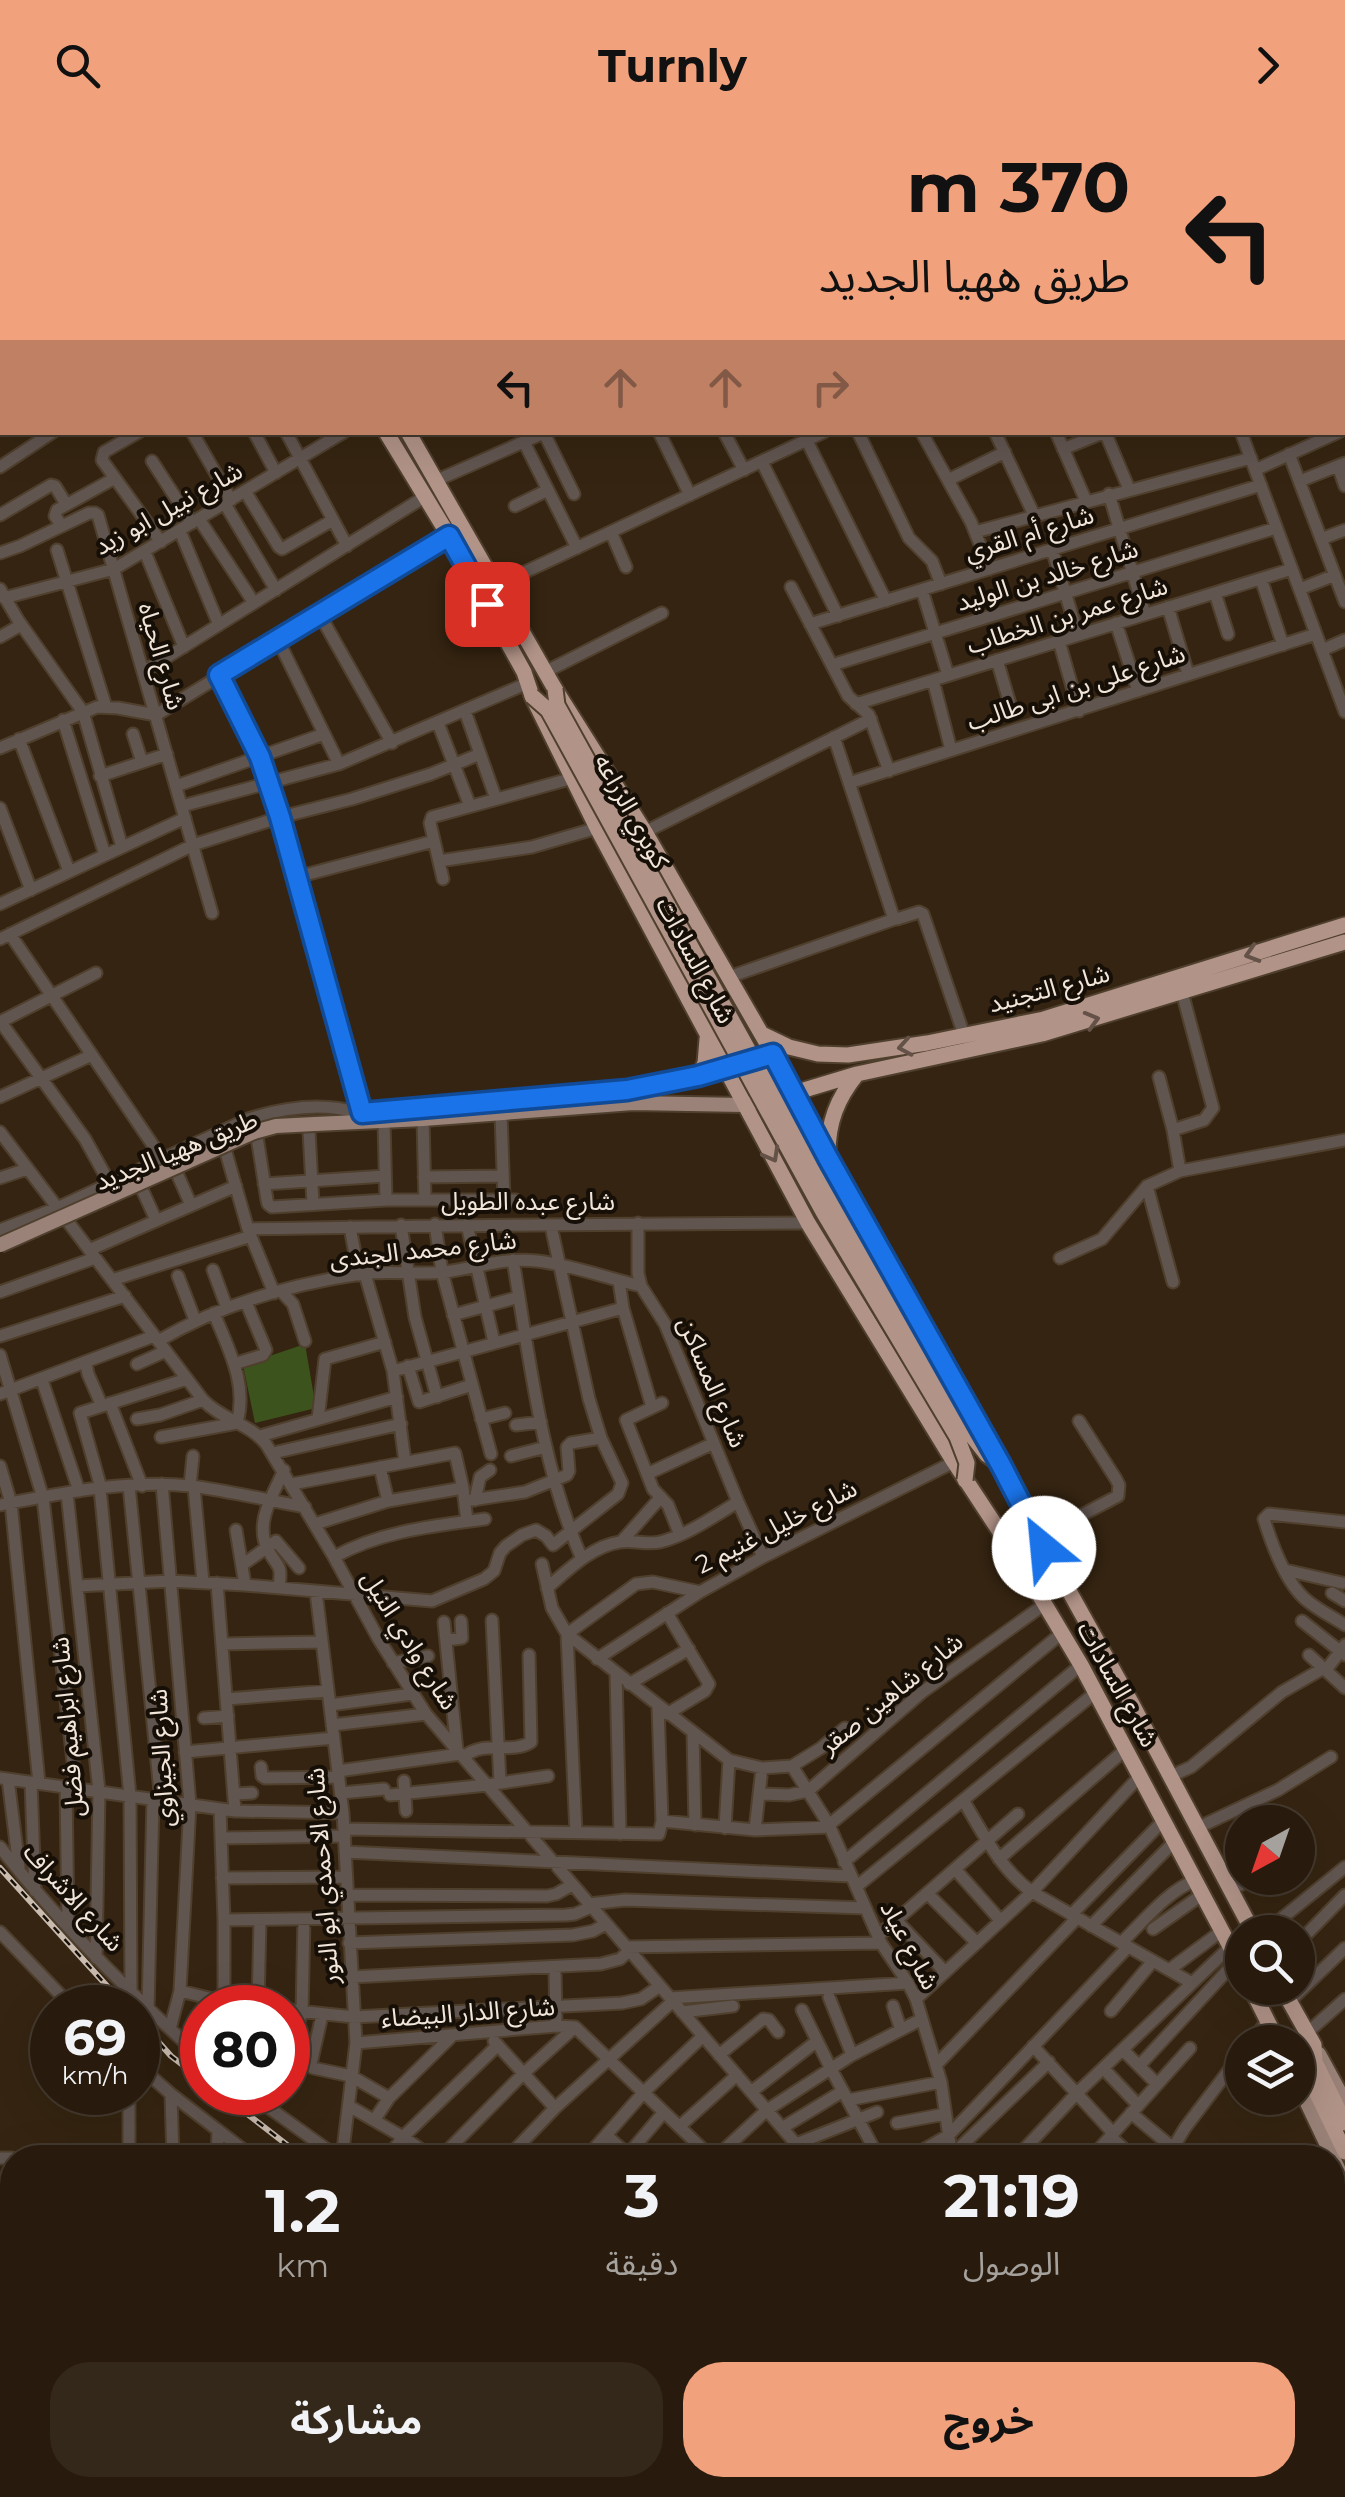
<!DOCTYPE html>
<html lang="ar">
<head>
<meta charset="utf-8">
<style>
	:root { --surface:#281b0d; --page:#34281b; --text:#f1f3f6; --muted:#a5a19d; --line:#44392e; --accent:#f1a17c }
	body { margin:0; font-family:Montserrat,"Noto Sans Arabic",sans-serif; background:var(--page); color:var(--text); direction:rtl; height:100vh; display:flex; flex-direction:column; font-size:38px; white-space:nowrap }
	* { box-sizing:border-box; margin:0 }
	p { font-size:32px; color:var(--muted) }
	.icon { flex:none; width:55px; height:55px; fill:none; stroke:currentColor; stroke-width:2; stroke-linecap:round; stroke-linejoin:round }
	.map { position:relative; flex:1; overflow:hidden; direction:ltr }
	.drawer { position:absolute; left:0px; top:2015px; width:1345px; height:352px; display:flex; flex-direction:column; background:var(--surface); border-radius:40px 40px 0 0; box-shadow:0 10px 40px #0002,0 0 0 2px var(--line); direction:rtl }
	.drawer>* { flex:none }
	.hud { position:absolute; left:0px; top:0px; width:1345px; height:305px; box-shadow:0 10px 40px #0002,0 0 0 2px var(--line); direction:rtl; background:#f1a17c; color:#111; overflow:hidden }
	.needle { width:65px; rotate:220deg }
	.buttons { position:absolute; left:1225px; top:1675px; display:grid; gap:20px }
	.buttons a { display:grid; place-items:center; width:90px; height:90px; border-radius:50%; background:var(--surface); box-shadow:0 10px 40px #0002,0 0 0 2px var(--line); font-size:50px }
	.speed { position:absolute; left:30px; top:1855px; display:flex; gap:20px; font-size:50px; font-weight:700; text-align:center }
	.speed>* { display:grid; place-content:center; width:130px; height:130px; border-radius:50%; background:var(--surface); box-shadow:0 10px 40px #0002,0 0 0 2px var(--line); line-height:1 }
	.speed small { font-size:25px; font-weight:400 }
	.speed .limit { border:15px solid #d22; background:#fff; color:#111 }
	.pin { position:absolute; display:grid; place-items:center; width:85px; height:85px; color:#fff; margin:-42px; border-radius:20px; box-shadow:0 5px 15px #0006 }
	.me { position:absolute; width:110px; margin:-55px; rotate:332deg; stroke-linejoin:round; filter:drop-shadow(0 0 8px #0008) }
	.turn { display:flex; align-items:center; gap:35px; height:210px; padding:0 50px; font-size:45px }
	.turn .icon { width:130px; height:130px; stroke-width:2.5 }
	.turn b { display:block; font-size:70px; line-height:85px }
	.lanes { display:flex; align-items:center; height:95px; padding:0 50px; background:#0003; justify-content:center; gap:50px; direction:ltr }
	.lanes .off { opacity:.35 }
	.eta { display:flex; justify-content:space-evenly; align-items:center; height:170px; text-align:center }
	.eta b { font-size:60px; font-weight:700; line-height:70px }
	.action { display:flex; gap:20px; margin-top:auto; padding:20px 50px }
	.action a { flex:1; height:115px; border-radius:40px; background:var(--accent); color:#111; font-size:40px; font-weight:700; line-height:115px; text-align:center }
	.action a+a { background:var(--page); color:var(--text) }
	header { display:flex; justify-content:space-between; align-items:center; height:130px; padding:0 50px; background:var(--accent); color:#111; font-size:45px; font-weight:700 }
	.map>svg:first-child { display:block }
	.pitch { fill:#3d531d }
	.lines { fill:none; stroke-linecap:round; stroke-linejoin:round }
	.minor-casing { stroke:#4f3f2d; stroke-width:15 }
	.major-casing { stroke:#4f3f2d; stroke-width:18 }
	.highway-casing { stroke:#4f3f2d; stroke-width:19 }
	.minor { stroke:#615550; stroke-width:11 }
	.major { stroke:#9a8278; stroke-width:14 }
	.highway { stroke:#b19387; stroke-width:15 }
	.rail-casing { stroke:#c9bcaf; stroke-width:6 }
	.rail { stroke:#160f07; stroke-width:2.5; stroke-dasharray:8; stroke-linecap:butt }
	.major-bridge-casing { stroke:#4f3f2d; stroke-width:18; stroke-linecap:butt }
	.highway-bridge-casing { stroke:#4f3f2d; stroke-width:19; stroke-linecap:butt }
	.major-bridge { stroke:#9a8278; stroke-width:14 }
	.highway-bridge { stroke:#b19387; stroke-width:15 }
	.oneway { stroke:#645147 }
	.route-casing { stroke:#114b97; stroke-width:25 }
	.route { stroke:#1a73e8; stroke-width:18 }
	.labels { text-anchor:middle; stroke-width:8; stroke-linejoin:round; paint-order:stroke }
	.street-label { font-size:25px; fill:#f2e6db; stroke:#160f07 }
</style>
</head>
<body>
<header><svg class="icon" aria-label="forward" viewBox="0 0 24 24"><path d="M9 5l7 7-7 7"/></svg>Turnly<svg class="icon" aria-label="search" viewBox="0 0 24 24"><circle cx="10" cy="10" r="6"/><path d="M15 15l6 6"/></svg></header>
<div class="map">
<svg width="1345" height="2367" viewBox="0 0 1345 2367">
	<rect width="100%" height="100%" fill="#352411"/>
	<path class="pitch" d="M305 1214 316 1278 255 1293 243 1235Z"/>
	<g class="lines">
		<defs>
			<path id="minor" d="M1221 0 1222 2
				M1294 0 1295 2
				M1320 0 1321 2
				M30 2 33 0
				M277 2 282 0
				M346 2 352 0
				M399 2 404 0
				M502 2H505
				M1101 2H1126
				M1241 2 1246 0
				M0 23 2 22
				M1342 55 1345 61
				M1342 127 1345 133
				M1342 181 1345 180
				M0 229 2 227
				M1342 239 1345 238
				M1342 252 1345 258
				M0 286 2 284
				M139 302 104 322 102 330 161 412
				M192 302 231 370
				M254 302 276 343
				M286 302 347 416
				M659 302 690 365
				M724 302 744 340
				M858 302 909 408 932 431 941 454
				M995 302 1034 385
				M1056 302 1086 371
				M1105 302 1129 359
				M1241 302 1345 582
				M544 303 574 364
				M922 303 971 392 990 439
				M807 311 886 471
				M524 312 577 418
				M1063 319 1105 302
				M1289 324 1345 472
				M152 331 192 393
				M762 332 838 486
				M1338 336 1345 356
				M0 337 53 302
				M1255 340 1339 302
				M948 350 1005 322
				M435 351 546 302
				M1300 351 1345 333
				M245 361 279 417 282 419 333 390
				M1109 364 1145 484
				M225 374 276 460
				M515 376 548 360
				M0 385 51 355 55 356 66 374
				M199 389 254 473
				M62 396 55 386 57 380 115 348
				M180 401 219 495
				M611 402 626 437
				M975 402 1251 328
				M1321 409 1345 400
				M1052 419 1078 505
				M57 420 106 577
				M145 422 184 517
				M0 423 20 416 89 383H95L98 385 212 783
				M1261 449 1283 515
				M495 456 824 302
				M791 457 848 566 869 585 889 641
				M0 459 18 490 83 582 122 717
				M1300 459 1335 445
				M922 460 948 545
				M1215 463 1228 504
				M4 468 114 439 344 302
				M1168 477 1188 544
				M320 485 392 613
				M1116 493 1138 561
				M810 494 1261 355
				M0 507 21 495
				M278 510 339 634
				M1059 511 1079 581
				M1322 520 1345 510
				M997 530 1010 574
				M832 535 1276 398
				M143 542 426 366
				M545 542 662 483
				M219 545 254 614 281 687 363 983
				M933 550 951 620
				M856 574 1292 439
				M465 581 496 669
				M63 590 105 725
				M438 593 470 676
				M133 604 142 632
				M834 607 893 786 897 789 919 782 923 784 964 905
				M19 609 69 741
				M0 618 97 577 118 578 156 585 449 406
				M100 646 167 624
				M849 653 1316 504
				M176 656 324 604
				M182 676 339 634 528 553
				M0 678 31 760
				M645 702 871 589
				M439 731 532 717 597 698
				M297 747 434 711
				M443 749 430 693 432 687 573 648
				M0 774 185 688
				M10 804 163 1030
				M0 809 193 715 281 687 352 669 431 644 480 624
				M729 847 895 789
				M0 891 85 1009 110 1054
				M0 892 96 843
				M1159 947 1173 1000 1180 1041
				M0 967 92 925
				M501 984 504 1070
				M423 989 425 1070
				M384 992 386 1070
				M1173 1000 1204 990 1213 978 1182 862
				M309 1001 313 1074
				M0 1002 203 1270C222 1290 249 1293 266 1314L334 1427 378 1508 426 1584 808 2028
				M257 1007 267 1070 268 1074 272 1077 386 1070H516
				M225 1019 248 1099 274 1163
				M176 1041 191 1075
				M424 1047 503 1046
				M0 1048 27 1039
				M264 1054 385 1046
				M1147 1056 1173 1152
				M141 1057 156 1090
				M638 1093V1143L641 1156 665 1194 738 1372 763 1427
				M435 1094 442 1142 491 1324
				M401 1095 415 1187 437 1267
				M467 1095 494 1212
				M350 1097 359 1145
				M248 1099C435 1095 622 1094 808 1093
				M0 1100 57 1078 248 989C283 978 323 972 358 983
				M89 1120 236 1056
				M1060 1128 1102 1109 1147 1056 1180 1041 1345 1010
				M513 1130C530 1231 541 1335 582 1429
				M213 1140 227 1178
				M365 1144 393 1241 405 1332
				M178 1146 195 1190
				M112 1150 251 1106
				M619 1151 623 1178 652 1277
				M281 1161 293 1174 305 1211
				M0 1162 95 1128
				M453 1185 519 1167
				M0 1206 125 1166
				M158 1211C220 1175 291 1154 361 1144 389 1140 418 1145 445 1142 475 1138 506 1127 537 1131 572 1135 606 1148 641 1156
				M0 1225 43 1368 76 1658
				M86 1233 88 1244 102 1276
				M137 1234 166 1221
				M234 1234 263 1225 266 1220 246 1172
				M408 1236 419 1272 472 1255
				M393 1241 623 1178
				M42 1250 79 1361
				M0 1264 154 1206
				M110 1273 142 1356
				M662 1273 626 1290 653 1359 668 1375 680 1405
				M137 1289 160 1285 203 1270
				M318 1289 325 1229 385 1212
				M481 1289 505 1283
				M516 1295 541 1292
				M260 1306 397 1267
				M161 1307 237 1293C248 1253 228 1219 214 1183
				M273 1323 401 1294
				M511 1326 546 1317
				M0 1336 11 1373 39 1653
				M380 1337 388 1371
				M647 1344 714 1313
				M162 1354 190 1674 180 1861 170 1899
				M292 1354 455 1323 463 1358 467 1391
				M129 1356 161 1671
				M190 1356 193 1326
				M194 1357 203 1452
				M100 1358 130 1666 131 1862
				M101 1358 80 1283 187 1249
				M67 1363 99 1661 96 1828
				M475 1370 480 1347 490 1340
				M465 1371 525 1362 567 1345 569 1341 567 1317 571 1313 601 1308
				M0 1375C62 1363 128 1349 191 1356 229 1361 267 1370 305 1377
				M1345 1392 1269 1384 1264 1389C1272 1415 1285 1450 1304 1468 1316 1479 1331 1486 1345 1495
				M315 1394 388 1371 463 1358
				M236 1400 245 1455
				M1038 1408 1118 1366 1119 1355 1116 1349 1079 1291
				M622 1411 661 1367
				M334 1427C381 1401 433 1396 485 1389
				M542 1434 552 1478 567 1504 729 1630 762 1638 792 1636 821 1618 845 1598
				M242 1435 276 1411 299 1438
				M1285 1440 1342 1453
				M217 1453 235 1681
				M78 1456 170 1451 245 1455 432 1471 484 1449 494 1441 500 1423 506 1416 522 1405 536 1400 546 1406 553 1415 618 1364 622 1353 601 1308 589 1269 551 1096
				M279 1458C282 1433 279 1440 268 1420 254 1393 273 1365 284 1340
				M547 1458C568 1440 592 1416 620 1412 634 1410 647 1415 660 1412 688 1405 714 1386 738 1372
				M316 1462 343 1683 356 1913 342 2028
				M1332 1463 1345 1471
				M492 1490 500 1653
				M1302 1491 1345 1525
				M444 1492 457 1621
				M446 1510 462 1508 461 1491
				M222 1514 322 1512
				M1309 1525 1345 1558
				M597 1529 700 1462
				M393 1533 428 1526
				M1326 1540 1345 1515
				M616 1544 620 1704
				M629 1554 689 1519
				M226 1569 328 1561
				M330 1575 412 1564
				M667 1584 705 1561 709 1554 667 1483
				M204 1588 228 1586
				M332 1595 426 1584
				M693 1603 695 1695
				M185 1622 334 1608
				M463 1627C486 1609 510 1625 531 1612L529 1525
				M792 1636 829 1695 881 1813 908 1853 916 1869 941 1952 952 2028
				M261 1637 262 1646 265 1648 339 1647
				M338 1641 460 1624
				M1171 1646 1191 1637 1282 1562 1324 1538
				M0 1648 235 1681 343 1683
				M8 1649 19 1737
				M404 1651 406 1681
				M31 1652 35 1761
				M66 1657 68 1795
				M341 1663 384 1659
				M234 1664 252 1663
				M759 1664 789 1665 808 1661 921 1563 1045 1474
				M390 1665 487 1655 548 1646
				M963 1670C983 1703 1000 1739 1032 1762L1192 1853
				M220 1679 224 1790V1878
				M662 1691 755 1700 830 1697
				M829 1695 1062 1503
				M725 1698 729 1630
				M1197 1698 1278 1660 1331 1627
				M344 1699 659 1704 662 1691 658 1577
				M755 1700 762 1638
				M576 1703 567 1504 636 1454 653 1452 700 1462 763 1427 954 1332
				M221 1708 345 1706
				M0 1717C60 1794 129 1863 202 1928
				M345 1722 850 1746
				M999 1729 1126 1619
				M844 1732 1081 1535
				M955 1739 1001 1791
				M222 1748 346 1747
				M856 1757 1095 1563
				M1230 1760 1253 1748
				M927 1763 977 1813
				M347 1765 547 1766 556 1764 572 1755
				M589 1774 625 1770 865 1778
				M1071 1785 1164 1690
				M224 1790 566 1785 575 1784 591 1777
				M896 1790 945 1842
				M1091 1796 1175 1711
				M1153 1799 1203 1764
				M0 1802 73 1878
				M1265 1802 1345 1737
				M878 1806 1018 1684
				M349 1813 573 1805 593 1801 606 1794
				M1121 1813C1143 1792 1167 1761 1196 1750
				M1298 1813 1345 1765
				M626 1817 881 1813
				M555 1837 556 1896
				M1169 1840 1223 1800
				M352 1847 601 1834 620 1829 629 1821
				M180 1861 225 1872 265 1878
				M829 1867 852 1925
				M670 1868 908 1853
				M916 1869 1032 1762 1140 1646
				M1290 1871 1345 1818
				M893 1876 901 1900
				M258 1877 260 1790
				M148 1879 153 1669
				M288 1880 354 1887 622 1873 641 1869 660 1856
				M802 1880 831 1939 879 2028
				M1111 1881 1153 1831
				M682 1882 733 1876
				M322 1885 311 1934 313 1938 351 1946 389 1968
				M1307 1903 1345 1869
				M494 1911 555 1978
				M1251 1912 1267 1891
				M356 1913 556 1896 575 1897 712 2028
				M1033 1916 1113 2003
				M1123 1920 1157 1954
				M288 1925 302 1882 304 1789
				M719 1925 763 1889 769 1890 778 1902
				M138 1935 171 1964 254 2028
				M936 1935 1077 1788
				M1139 1936 1238 1829
				M1103 1938 1138 1975
				M247 1962 339 2028
				M751 1962 817 1911
				M171 1964 173 2028
				M848 1970 941 1952
				M349 1976 403 2007 433 2028
				M1131 1983 1185 2028
				M375 1989 389 1968 453 1905
				M897 1993 945 1984
				M680 1996 737 1945
				M782 1998 843 1961
				M606 2005 632 2028
				M1110 2006 1134 2028
				M952 2025 1049 1932
				M0 2028H12
				M129 2028V1962
				M217 2028 218 2000
				M387 2028 403 2007 498 1915
				M440 2028 523 1944 575 1897
				M507 2028 555 1978 673 1871
				M586 2028 644 1962 703 1906
				M625 2028 664 1982
				M715 2028 767 1980 852 1925 922 1889
				M782 2028 796 2014 877 1982
				M909 2028 949 2005 1128 1817
				M1016 2028 1077 1963 1231 1816
				M1091 2028 1190 1918
				M1167 2028 1185 1998 1242 1923
				M1332 2073 1345 2063
				M1332 2149 1345 2159
				M1332 2204 1345 2215
				M1332 2254 1345 2265
				M1332 2302 1345 2314
				M0 2362 130 2364 574 2360"/>
			<path id="major" d="M359 983 627 960 699 946 773 924
				M315 994 423 989 633 973 744 975 794 963
				M1319 1924 1345 1972
				M1298 1954 1345 2053"/>
			<path id="highway" d="M204 0 206 2
				M223 0 225 2
				M386 302 449 406 524 542 532 566 597 698 808 1093 954 1332 1019 1431 1081 1535 1242 1839
				M408 302 555 559 645 702 773 924 828 1028 1132 1574 1253 1802
				M762 904 789 917 818 924 848 925 927 913 1044 889 1345 795
				M699 946 705 933 707 909
				M794 963 857 944 1042 904 1345 812
				M828 1024C828 992 837 969 857 944
				M1251 1858 1278 1912
				M1282 1858 1314 1915 1315 1932 1345 1993
				M1298 1932 1306 1941 1345 2022"/>
		</defs>
		<use href="#minor" class="minor-casing"/>
		<use href="#major" class="major-casing"/>
		<use href="#highway" class="highway-casing"/>
		<use href="#minor" class="minor"/>
		<use href="#major" class="major"/>
		<use href="#highway" class="highway"/>
		<defs>
			<path id="rail" d="M0 1738 127 1878
				M138 1889 171 1926 202 1950
				M219 1962 304 2028
				M1022 2367 1237 2364 1345 2359"/>
		</defs>
		<use href="#rail" class="rail-casing"/>
		<use href="#rail" class="rail"/>
		<defs>
			<path id="major-bridge" d="M0 1115 254 1002 276 996 315 994"/>
			<path id="highway-bridge" d="M555 559 557 575 841 1087 968 1301 987 1325 1001 1335
				M532 566 548 580 553 589 823 1082 957 1307 967 1333 965 1350"/>
		</defs>
		<use href="#major-bridge" class="major-bridge-casing"/>
		<use href="#highway-bridge" class="highway-bridge-casing"/>
		<use href="#major-bridge" class="major-bridge"/>
		<use href="#highway-bridge" class="highway-bridge"/>
	</g>
	<defs><path id="oneway-chevron" d="M-2-3.5L2.5 0L-2 3.5" fill="none" stroke-width="1.6" stroke-linecap="round" stroke-linejoin="round" transform="scale(2.5)"/></defs>
	<g class="oneway">
		<use href="#oneway-chevron" transform="translate(1252 824) rotate(163)"/>
		<use href="#oneway-chevron" transform="translate(1092 890) rotate(-16)"/>
		<use href="#oneway-chevron" transform="translate(905 917) rotate(170)"/>
		<use href="#oneway-chevron" transform="translate(772 1025) rotate(61)"/>
	</g>
	<g class="lines">
		<defs>
			<path id="route" d="M487 474 449 406 219 545 260 627 280 687 362 983 627 960 698 946 773 924 828 1028 1001 1335 1044 1418"/>
		</defs>
		<use href="#route" class="route-casing"/>
		<use href="#route" class="route"/>
	</g>
	<g class="labels">
		<g class="street-label">
			<text transform="translate(168 378) rotate(-29)" y="9">شارع نبيل ابو زيد</text>
			<text transform="translate(1029 403) rotate(-17)" y="9">شارع أم القري</text>
			<text transform="translate(1047 445) rotate(-17)" y="9">شارع خالد بن الوليد</text>
			<text transform="translate(1067 485) rotate(-17)" y="9">شارع عمر بن الخطاب</text>
			<text transform="translate(162 526) rotate(74)" y="9">شارع الحياه</text>
			<text transform="translate(1076 557) rotate(-18)" y="9">شارع على بن ابى طالب</text>
			<text transform="translate(632 681) rotate(61)" y="9">كوبري الزراعه</text>
			<text transform="translate(696 830) rotate(62)" y="9">شارع السادات</text>
			<text transform="translate(1049 858) rotate(-15)" y="9">شارع التجنيد</text>
			<text transform="translate(176 1020) rotate(-22)" y="9">طريق ههيا الجديد</text>
			<text x="528" y="1080">شارع عبده الطويل</text>
			<text transform="translate(423 1119) rotate(-6)" y="9">شارع محمد الجندى</text>
			<text transform="translate(713 1252) rotate(67)" y="9">شارع المساكن</text>
			<text transform="translate(776 1396) rotate(-27)" y="9">شارع خليل غنيم 2</text>
			<text transform="translate(410 1510) rotate(58)" y="9">شارع وادي النيل</text>
			<text transform="translate(1118 1554) rotate(61)" y="9">شارع السادات</text>
			<text transform="translate(891 1563) rotate(-39)" y="9">شارع شاهين صقر</text>
			<text transform="translate(67 1597) rotate(-95)" y="9">شارع ابراهيم فضل</text>
			<text transform="translate(161 1628) rotate(-93)" y="9">شارع الجيزاوي</text>
			<text transform="translate(322 1746) rotate(-94)" y="9">شارع الاحمدي ابو النور</text>
			<text transform="translate(74 1767) rotate(48)" y="9">شارع الاشراف</text>
			<text transform="translate(910 1815) rotate(62)" y="9">شارع عياد</text>
			<text transform="translate(468 1882) rotate(-4)" y="9">شارع الدار البيضاء</text>
		</g>
	</g>
</svg>
<div class="buttons">
<a><svg class="needle" viewBox="-14 -14 28 28"><path d="M0-13l5 13h-10z" fill="#e53935"/><path d="M0 13l5-13h-10z" fill="#a5a19d"/></svg></a>
<a><svg class="icon" aria-label="search" viewBox="0 0 24 24"><circle cx="10" cy="10" r="6"/><path d="M15 15l6 6"/></svg></a>
<a><svg class="icon" aria-label="layers" viewBox="0 0 24 24"><path d="M12 4l9 5-9 5-9-5zM3 14l9 5 9-5"/></svg></a>
</div>
<div class="speed"><div>69<small>km/h</small></div><div class="limit">80</div></div>
<div class="pin" style="left:487px;top:474px;background:#d93025"><svg class="icon" aria-label="arrive" viewBox="0 0 24 24"><path d="M6 21V4h12l-3 4 3 4H6"/></svg></div>
<svg class="me" style="left:1044px;top:1418px" viewBox="-20 -20 40 40"><circle r="19" fill="#fff"/><path d="M0-13L10 11 0 6-10 11z" fill="#1a73e8"/></svg>
<div class="hud">
<div class="turn"><svg class="icon" aria-label="left" viewBox="0 0 24 24"><path d="M17 20v-9H6M10 6l-5 5 5 5"/></svg><div><b>370 m</b>طريق ههيا الجديد</div></div>
<div class="lanes"><svg class="icon" aria-label="left" viewBox="0 0 24 24"><path d="M17 20v-9H6M10 6l-5 5 5 5"/></svg><svg class="icon off" aria-label="ahead" viewBox="0 0 24 24"><path d="M12 20V5M6 11l6-6 6 6"/></svg><svg class="icon off" aria-label="ahead" viewBox="0 0 24 24"><path d="M12 20V5M6 11l6-6 6 6"/></svg><svg class="icon off" aria-label="right" viewBox="0 0 24 24"><path d="M7 20v-9h11M14 6l5 5-5 5"/></svg></div>
</div>
<section class="drawer">
<div class="eta">
<div><b>21:19</b><p>الوصول</p></div>
<div><b>3</b><p>دقيقة</p></div>
<div><b>1.2</b><p>km</p></div>
</div>
<div class="action"><a>خروج</a><a>مشاركة</a></div>
</section>
</div>
</body>
</html>
